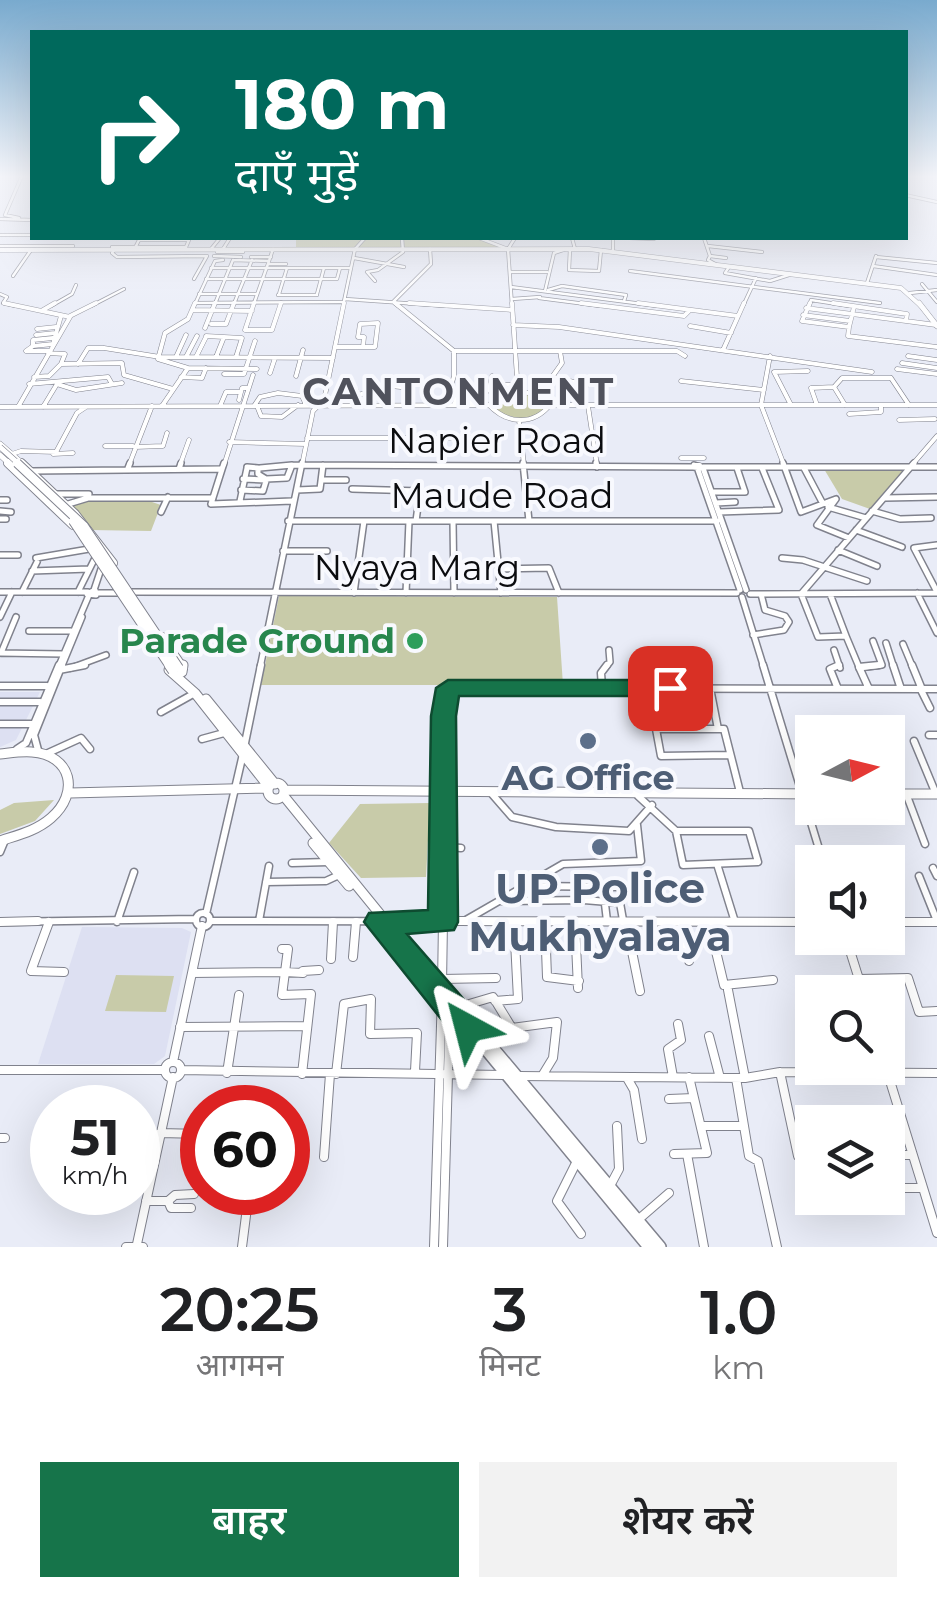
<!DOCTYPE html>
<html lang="hi">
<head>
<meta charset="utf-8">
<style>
	:root { --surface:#fff; --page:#f2f2f2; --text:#202124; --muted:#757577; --accent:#16744a }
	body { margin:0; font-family:Montserrat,"Noto Sans Devanagari",sans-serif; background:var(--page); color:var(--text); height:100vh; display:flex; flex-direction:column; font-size:38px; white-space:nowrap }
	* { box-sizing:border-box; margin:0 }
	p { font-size:32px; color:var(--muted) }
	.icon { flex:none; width:55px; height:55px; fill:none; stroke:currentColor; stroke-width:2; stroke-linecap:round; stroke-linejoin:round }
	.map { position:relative; height:1247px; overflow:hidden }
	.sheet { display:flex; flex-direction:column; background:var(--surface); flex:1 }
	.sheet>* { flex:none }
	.top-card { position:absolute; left:30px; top:30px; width:878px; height:210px; border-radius:0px; box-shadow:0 10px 40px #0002; background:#00695c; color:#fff; overflow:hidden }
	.needle { width:65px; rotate:83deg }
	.controls { position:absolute; left:795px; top:715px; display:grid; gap:20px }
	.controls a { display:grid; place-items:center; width:110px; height:110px; border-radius:0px; background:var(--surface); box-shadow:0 10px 40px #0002; font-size:50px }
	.speed { position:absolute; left:30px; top:1085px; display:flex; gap:20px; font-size:50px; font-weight:700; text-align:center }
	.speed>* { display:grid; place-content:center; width:130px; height:130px; border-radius:50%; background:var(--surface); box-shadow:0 10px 40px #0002; line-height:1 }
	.speed small { font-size:25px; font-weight:400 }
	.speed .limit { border:15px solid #d22; background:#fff; color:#111 }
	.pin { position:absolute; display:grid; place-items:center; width:85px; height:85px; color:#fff; margin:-42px; border-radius:20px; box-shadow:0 5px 15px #0006 }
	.me { position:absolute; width:110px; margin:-55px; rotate:322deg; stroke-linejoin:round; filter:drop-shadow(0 0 8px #0008) }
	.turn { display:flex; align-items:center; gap:35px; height:210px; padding:0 40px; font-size:45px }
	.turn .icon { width:130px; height:130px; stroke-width:2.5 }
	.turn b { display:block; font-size:70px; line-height:85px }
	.eta { display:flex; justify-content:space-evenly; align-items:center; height:170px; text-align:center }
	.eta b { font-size:60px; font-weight:600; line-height:70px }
	.primary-button { display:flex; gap:20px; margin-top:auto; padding:20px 40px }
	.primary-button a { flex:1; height:115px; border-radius:0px; background:var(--accent); color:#fff; font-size:40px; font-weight:600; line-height:115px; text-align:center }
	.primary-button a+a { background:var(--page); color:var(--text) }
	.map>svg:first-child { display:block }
	.built { fill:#dde0f2 }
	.green { fill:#c8cba9 }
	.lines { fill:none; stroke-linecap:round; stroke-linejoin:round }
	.minor-far4-casing { stroke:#80828d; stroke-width:4 }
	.minor-far3-casing { stroke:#80828d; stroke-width:5 }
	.minor-far2-casing { stroke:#80828d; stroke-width:8 }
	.minor-far1-casing { stroke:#80828d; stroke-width:9 }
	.minor-casing { stroke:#80828d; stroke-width:10 }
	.major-far4-casing { stroke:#80828d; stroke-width:5 }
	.major-far3-casing { stroke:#80828d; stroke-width:6 }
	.major-far2-casing { stroke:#80828d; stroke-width:10 }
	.major-far1-casing { stroke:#80828d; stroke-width:11 }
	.major-casing { stroke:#80828d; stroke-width:14 }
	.minor-far4 { stroke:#fff; stroke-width:2.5 }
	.minor-far3 { stroke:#fff; stroke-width:4 }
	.minor-far2 { stroke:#fff; stroke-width:5 }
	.minor-far1 { stroke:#fff; stroke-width:6 }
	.minor { stroke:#fff; stroke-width:8 }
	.major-far4 { stroke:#fff; stroke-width:4 }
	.major-far3 { stroke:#fff; stroke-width:5 }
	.major-far2 { stroke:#fff; stroke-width:8 }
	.major-far1 { stroke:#fff; stroke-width:9 }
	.major { stroke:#fff; stroke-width:11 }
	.major-bridge-far2-casing { stroke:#80828d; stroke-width:6; stroke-linecap:butt }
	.major-bridge-far1-casing { stroke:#80828d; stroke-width:10; stroke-linecap:butt }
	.major-bridge-casing { stroke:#80828d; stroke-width:11; stroke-linecap:butt }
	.major-bridge-far2 { stroke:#fff; stroke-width:5 }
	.major-bridge-far1 { stroke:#fff; stroke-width:8 }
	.major-bridge { stroke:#fff; stroke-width:9 }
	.route { fill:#16744a; stroke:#0e4b30; stroke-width:2.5 }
	.leisure-dot { fill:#2e9e5b; stroke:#f8f9fe; stroke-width:4 }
	.service-dot { fill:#5c6f8a; stroke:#f8f9fe; stroke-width:4 }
	.labels { text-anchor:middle; stroke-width:8; stroke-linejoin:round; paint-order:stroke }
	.street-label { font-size:35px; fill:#0b0c0f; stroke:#f8f9fe }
	.leisure-label { font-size:35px; font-weight:bold; fill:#27864d; stroke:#f8f9fe; text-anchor:end }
	.service-label { font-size:35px; font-weight:bold; fill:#4e5e75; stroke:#f8f9fe }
	.far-district-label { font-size:38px; font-weight:bold; letter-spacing:2.5px; fill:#50525c; stroke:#f8f9fe }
	.near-service-label { font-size:42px; font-weight:bold; fill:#4e5e75; stroke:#f8f9fe }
</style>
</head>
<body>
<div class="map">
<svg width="937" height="1247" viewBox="0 0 937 1247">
	<rect width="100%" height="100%" fill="#e9ecf7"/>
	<path class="built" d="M0 692H40L16 740 0 747Z
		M82 927 182 928 191 932 165 1056 154 1064H38Z"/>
	<path class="green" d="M296 238H475L501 248 296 249Z
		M520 392 536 395 547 405C531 424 511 420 491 407L498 396Z
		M824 469H905L870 509 842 499Z
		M88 500 149 501 161 505 151 531 90 530 67 505Z
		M279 596 557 597 563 685H261Z
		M54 800 35 821 0 834V810L14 803Z
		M430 803 426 877 361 878 329 843 360 804Z
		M116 975 174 976 166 1012 105 1011Z"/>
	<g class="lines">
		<defs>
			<path id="minor-far4" d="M905 195 937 202
				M19 218 5 215 21 178
				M0 219 32 220
				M0 235H32
				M236 238H285
				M479 238 508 249
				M572 238 575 249
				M613 238V252
				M629 238 654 239
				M704 238 710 256
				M0 246H73
				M136 246 139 240H189L186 247
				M708 246 762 252
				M112 247H186
				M115 249 112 253 117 257 207 256 194 279
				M211 249 220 238
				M223 249 230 238
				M570 249 569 270 599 271 601 250
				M217 252H243
				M214 256 241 257
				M251 257H271
				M876 257 937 263
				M354 258 404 267
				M233 260 269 261 273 249
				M268 264H286
				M717 265 708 260 710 256 726 258
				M873 266 937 275
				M729 267 725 273 770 281 792 274
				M211 268H351
				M630 271 880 303
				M510 272H547
				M13 276 31 250
				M206 279H337L340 268
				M375 281 367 272 378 270 403 252 402 238
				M867 283 876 256
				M922 284 937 302
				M511 287 658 306
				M548 290 562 286 626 295 624 301
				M545 291 554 253 566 249
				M910 293 937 290
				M0 294 7 297 3 303 16 306
				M199 294H256
				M279 294 287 268
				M317 294 324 268
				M278 295H317
				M539 298 601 306
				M345 299 447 306
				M512 299 540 297
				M195 303 342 302
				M51 306 72 294 76 285
				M91 306 124 289
				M194 306 215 261 223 260
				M214 306 233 260
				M233 306 252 260
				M253 306 269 261
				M280 306 281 302
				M343 306 355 249 365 238
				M398 306 393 302 431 264 430 249
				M512 306 508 249 515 238
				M743 306 756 278
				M809 306 811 300 850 306"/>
			<path id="minor-far3" d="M4 303 70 317 18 407
				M195 303 188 319 165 333 158 359 188 368 257 369
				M254 303 245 330H272L281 303
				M395 303 454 351H677L685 356
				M409 303 512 310
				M512 303 518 392
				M581 303 684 316 690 310
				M638 303 738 316
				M810 303 802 321 849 327 854 307
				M833 303 907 314 906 321 936 325
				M806 308 906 321
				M43 310 55 303
				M192 310 252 311
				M803 315 850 321
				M70 316 96 303
				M378 323 375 347H363L364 337H358L360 324Z
				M211 324H226L234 303
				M513 325 559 327 872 372
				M690 326 731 333
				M849 327 848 336 937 347
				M205 328 215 303
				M37 329 56 327
				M36 335 55 333
				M206 336 242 338 236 357
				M53 338 33 340V346L53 344 61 316
				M33 346 26 351H49
				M335 347H363
				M104 348 160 357 333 358
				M723 350 744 303
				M560 351 562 363 552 377 587 385
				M48 353 65 354 61 364 122 363 124 375 173 389
				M770 356 761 405 784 465
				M908 356 937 360
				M176 357 186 335
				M186 357 197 336
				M196 357 206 337
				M216 357 224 337
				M902 363 937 368
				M78 364 88 348H103
				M897 369 937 374
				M270 373 275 358
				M224 374H244L255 341
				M296 376 303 350
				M492 376 489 390 495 397
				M34 377 49 376 61 364
				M181 377 202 378 206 368
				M891 378 909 405
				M681 381 764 390
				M29 384 108 377 112 384
				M490 384 511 385
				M391 386 410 388 407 405
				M834 387 842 378H891
				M519 391 537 395 550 405C533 426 507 424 489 405L502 394Z
				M345 397 373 392
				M239 400 242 388H248
				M323 405 344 303
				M336 405 356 390
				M445 405 454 376V351
				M454 405 457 397 469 396 472 405
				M550 405H937
				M791 405 774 372 808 371
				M817 405 811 388 834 387 845 405
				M162 406 188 368
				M220 406 226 392H241
				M254 406 260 397 278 393 302 396 306 405
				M257 406 261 416 282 417 298 405
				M588 406 597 465
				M0 407 489 405
				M43 407 57 384 76 390 122 383
				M849 414 881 412V405
				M519 420 524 465
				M899 420 935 419
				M307 438H480
				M229 442 306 444
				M105 446H133
				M135 447 163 446 167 433
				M53 454 73 453
				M9 455 21 451 56 452 77 413 86 407
				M681 458H704
				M129 465 152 406
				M180 465 189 440
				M224 465 253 375
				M287 465H292
				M292 465H389
				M302 465 313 411 319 405
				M694 465H700
				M912 465 937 436"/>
			<path id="minor-far2" d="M224 463 211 504 292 501
				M523 463 529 521
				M596 463 597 467
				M783 463 801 512 836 499 817 525 849 538
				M694 465 703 468 693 467Z
				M247 467 258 468V474L266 479 287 478 292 465 693 467
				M703 467H937
				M128 468 130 463
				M260 468 292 465
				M703 468 746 590
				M804 468 822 502
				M179 469 181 463
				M698 470 740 590
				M32 471 220 469
				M243 479 265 480
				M322 480H346
				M352 489 420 491 416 521
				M241 490 263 491 266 481
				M297 490 320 489 323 465
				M712 492H745L737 468
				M56 494H89L88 498
				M885 498 937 497
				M0 500H7
				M240 501 247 468
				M716 503 735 502
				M65 505 88 498H211
				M828 507 866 518
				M0 511 11 512
				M872 511 900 519 931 518
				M161 512 168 497
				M719 512 779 510 762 468
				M0 519H6
				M288 521H717
				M453 521 454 593
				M494 521 501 593
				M856 530 902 547
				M937 545 914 548 937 592
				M838 550 877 566
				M283 551H327
				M0 555H18
				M36 558 89 549
				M782 558 803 560 867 581
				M498 569 549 568 559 593
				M32 571 89 569
				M94 590 101 569
				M95 590 96 595 87 594Z
				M0 592H88
				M22 592 37 562
				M78 592 95 558
				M130 592 737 593
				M98 593H119
				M354 593 364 521
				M406 593 409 521
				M917 593 937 633
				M750 594 937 593
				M830 594 846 636 818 637 801 594 914 463
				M742 597 764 668
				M0 617 12 592
				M29 631H71
				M753 635 784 630 789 622 785 616 765 610 761 594
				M846 636 859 667
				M886 643 894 668
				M903 644 913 668
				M834 650 840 668
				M0 653 63 654
				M1 653 16 617
				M58 668 89 595
				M61 668 82 617
				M71 668 106 655
				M260 668 302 463
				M605 668 610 662 609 650
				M859 668 882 665 873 641"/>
			<path id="minor-far1" d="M763 665 823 862
				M893 665 901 689
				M912 665 921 687
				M59 670 85 665
				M0 686H47
				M602 687 601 673 607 665
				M710 688 718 729H724L740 792
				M920 688 930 708
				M838 689 830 669 839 665
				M869 689 859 667 879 665
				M0 702H40
				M161 712 195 693
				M0 724H32
				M718 729H656L661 756 730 755
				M929 735H937
				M202 739 224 733
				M914 741 936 794
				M245 743 261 665
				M17 749 26 743 59 665
				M38 750 34 735 62 665
				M48 753 81 738 90 749
				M442 793 443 716 449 688 937 689
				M492 794 512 817 556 827 629 831 652 805
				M638 796 676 831
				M907 796 925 844
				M676 831H749L758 862 683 865Z
				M446 847 461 848
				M0 852 5 840
				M860 853 865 862
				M292 863 328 862
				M717 864 735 922
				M933 868 937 876
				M919 876 937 921
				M266 882 326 881 339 875
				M530 886 625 887 631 892 656 893
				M584 886V900L620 903 623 920
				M603 887 607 921
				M501 901 584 900
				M196 920a7 7 0 1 1 14 0a7 7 0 1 1-14 0Z
				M206 914 243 754
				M466 920 563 864 641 861 637 825
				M210 921 812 922
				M259 921 269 866
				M0 922 195 919
				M117 922 134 872
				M888 922H937
				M443 924 445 794"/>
			<path id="minor" d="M458 921 812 922
				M0 922 38 921
				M49 922 31 971 64 972
				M545 922 547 977 579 981
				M575 922 578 988
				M626 922 640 991
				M675 922 689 961
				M709 922 724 985 773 980
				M888 922H937
				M846 938 863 992
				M282 949H288L285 972 303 973
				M353 957 356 922
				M331 959 333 922
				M303 971 319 970
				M192 973 285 972 282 995 311 994 302 1074
				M442 979 496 978
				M859 979 908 978 919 1012 937 1011
				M442 985 443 921
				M728 990 745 1078
				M495 1001 518 999 514 922
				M459 1007 493 997 512 1028
				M180 1027 307 1026
				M709 1036 720 1078
				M488 1039 512 1028 557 1022 553 1058 542 1076
				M165 1070a8 8 0 1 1 16 0a8 8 0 1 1-16 0Z
				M173 1062 202 926
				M886 1068 937 1233
				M0 1070H165
				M181 1070 503 1075
				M780 1072 798 1156 812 1155
				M227 1073 239 995
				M336 1074 344 1004 371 999 370 1034 417 1033 415 1071
				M519 1076 745 1078 780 1072 937 1073
				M673 1077 668 1049 681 1040 678 1024
				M627 1078 634 1090 642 1139
				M736 1078 749 1156 758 1161 777 1247
				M669 1099 694 1098
				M702 1126H744
				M160 1133 202 1134
				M0 1138H5
				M674 1154 707 1153 689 1077
				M687 1154 704 1247
				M888 1155H912
				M324 1157 330 1074
				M576 1163 557 1201 581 1234
				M611 1184 619 1169 617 1126
				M888 1188H923
				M146 1201H168L171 1208H191
				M168 1201 175 1195 194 1194
				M639 1219 669 1193
				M137 1244 173 1077
				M126 1247H143
				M242 1247 249 1192
				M434 1247 442 994
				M443 1247 450 1005"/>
			<path id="major-far4" d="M0 250 589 249 901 288 921 306"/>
			<path id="major-far3" d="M919 303 937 326
				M0 444 24 465
				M0 455 11 465"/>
			<path id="major-far2" d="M8 463 73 525
				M21 463 75 514 113 563
				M162 637 183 668"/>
			<path id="major-far1" d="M169 670 195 693 269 787
				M182 672 183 665
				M206 699 275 784
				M0 754C10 753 22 751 32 752 72 755 80 793 51 818 36 831 18 835 0 841
				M268 791a8 8 0 1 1 16 0a8 8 0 1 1-16 0Z
				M285 790 812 794
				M70 793 268 788
				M888 794H937
				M283 795 388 924
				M313 843 349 886"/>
			<path id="major" d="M386 921 660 1247
				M461 1019 649 1247"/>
		</defs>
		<use href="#minor-far4" class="minor-far4-casing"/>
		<use href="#minor-far3" class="minor-far3-casing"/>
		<use href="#minor-far2" class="minor-far2-casing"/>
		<use href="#minor-far1" class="minor-far1-casing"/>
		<use href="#minor" class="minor-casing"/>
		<use href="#major-far4" class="major-far4-casing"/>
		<use href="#major-far3" class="major-far3-casing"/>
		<use href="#major-far2" class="major-far2-casing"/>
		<use href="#major-far1" class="major-far1-casing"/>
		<use href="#major" class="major-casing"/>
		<use href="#minor-far4" class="minor-far4"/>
		<use href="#minor-far3" class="minor-far3"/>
		<use href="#minor-far2" class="minor-far2"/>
		<use href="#minor-far1" class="minor-far1"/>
		<use href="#minor" class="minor"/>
		<use href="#major-far4" class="major-far4"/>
		<use href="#major-far3" class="major-far3"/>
		<use href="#major-far2" class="major-far2"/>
		<use href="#major-far1" class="major-far1"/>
		<use href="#major" class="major"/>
		<defs>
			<path id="major-bridge-far2" d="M0 447 20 465"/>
			<path id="major-bridge-far1" d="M17 463 84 526 179 668
				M73 521 171 668"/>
			<path id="major-bridge" d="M169 665 173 671"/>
		</defs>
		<use href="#major-bridge-far2" class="major-bridge-far2-casing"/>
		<use href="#major-bridge-far1" class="major-bridge-far1-casing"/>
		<use href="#major-bridge" class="major-bridge-casing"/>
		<use href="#major-bridge-far2" class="major-bridge-far2"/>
		<use href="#major-bridge-far1" class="major-bridge-far1"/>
		<use href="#major-bridge" class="major-bridge"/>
	</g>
	<linearGradient id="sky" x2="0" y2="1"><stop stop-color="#79aace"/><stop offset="0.5" stop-color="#f5f6fb"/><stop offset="1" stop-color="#f5f6fb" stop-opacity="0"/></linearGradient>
	<rect width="937" height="353" fill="url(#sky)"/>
	<path class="route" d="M448 680H670L682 688 670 696H459L456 716 458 922 454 930 407 934 480 1018 485 1028 480 1039 468 1043 457 1039 364 922 369 913 428 910 431 716 436 688Z"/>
	<circle class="leisure-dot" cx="415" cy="641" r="10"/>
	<g class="service-dot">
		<circle cx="588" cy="741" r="10"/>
		<circle cx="600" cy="847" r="10"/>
	</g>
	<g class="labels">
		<g class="street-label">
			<text x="497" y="453">Napier Road</text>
			<text x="502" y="508">Maude Road</text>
			<text x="417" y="580">Nyaya Marg</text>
		</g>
		<g class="leisure-label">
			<text x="395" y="653">Parade Ground</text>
		</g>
		<g class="service-label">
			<text x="588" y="790">AG Office</text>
		</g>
		<g class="far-district-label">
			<text x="459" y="405">CANTONMENT</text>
		</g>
		<g class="near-service-label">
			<text x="600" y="903">UP Police<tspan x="600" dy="48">Mukhyalaya</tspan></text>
		</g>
	</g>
</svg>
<div class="controls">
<a><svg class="needle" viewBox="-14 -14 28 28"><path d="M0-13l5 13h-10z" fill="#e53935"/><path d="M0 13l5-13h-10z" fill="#757577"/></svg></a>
<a><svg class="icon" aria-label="sound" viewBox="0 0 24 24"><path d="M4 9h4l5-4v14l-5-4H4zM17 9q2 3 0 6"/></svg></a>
<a><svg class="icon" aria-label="search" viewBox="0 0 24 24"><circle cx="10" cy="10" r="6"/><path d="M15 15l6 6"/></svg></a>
<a><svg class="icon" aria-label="layers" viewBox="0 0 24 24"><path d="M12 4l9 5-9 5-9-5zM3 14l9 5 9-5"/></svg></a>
</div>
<div class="speed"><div>51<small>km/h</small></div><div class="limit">60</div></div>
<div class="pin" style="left:670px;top:688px;background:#d93025"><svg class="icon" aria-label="arrive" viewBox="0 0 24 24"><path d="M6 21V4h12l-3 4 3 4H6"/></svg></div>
<svg class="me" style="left:468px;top:1028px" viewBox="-20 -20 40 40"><path d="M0-17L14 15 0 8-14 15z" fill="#16744a" stroke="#fff" stroke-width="4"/></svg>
<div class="top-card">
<div class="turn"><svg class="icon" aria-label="right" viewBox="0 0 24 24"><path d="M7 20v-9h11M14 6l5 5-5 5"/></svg><div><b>180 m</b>दाएँ मुड़ें</div></div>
</div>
</div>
<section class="sheet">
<div class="eta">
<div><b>20:25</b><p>आगमन</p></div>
<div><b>3</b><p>मिनट</p></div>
<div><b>1.0</b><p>km</p></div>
</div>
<div class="primary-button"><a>बाहर</a><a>शेयर करें</a></div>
</section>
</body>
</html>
